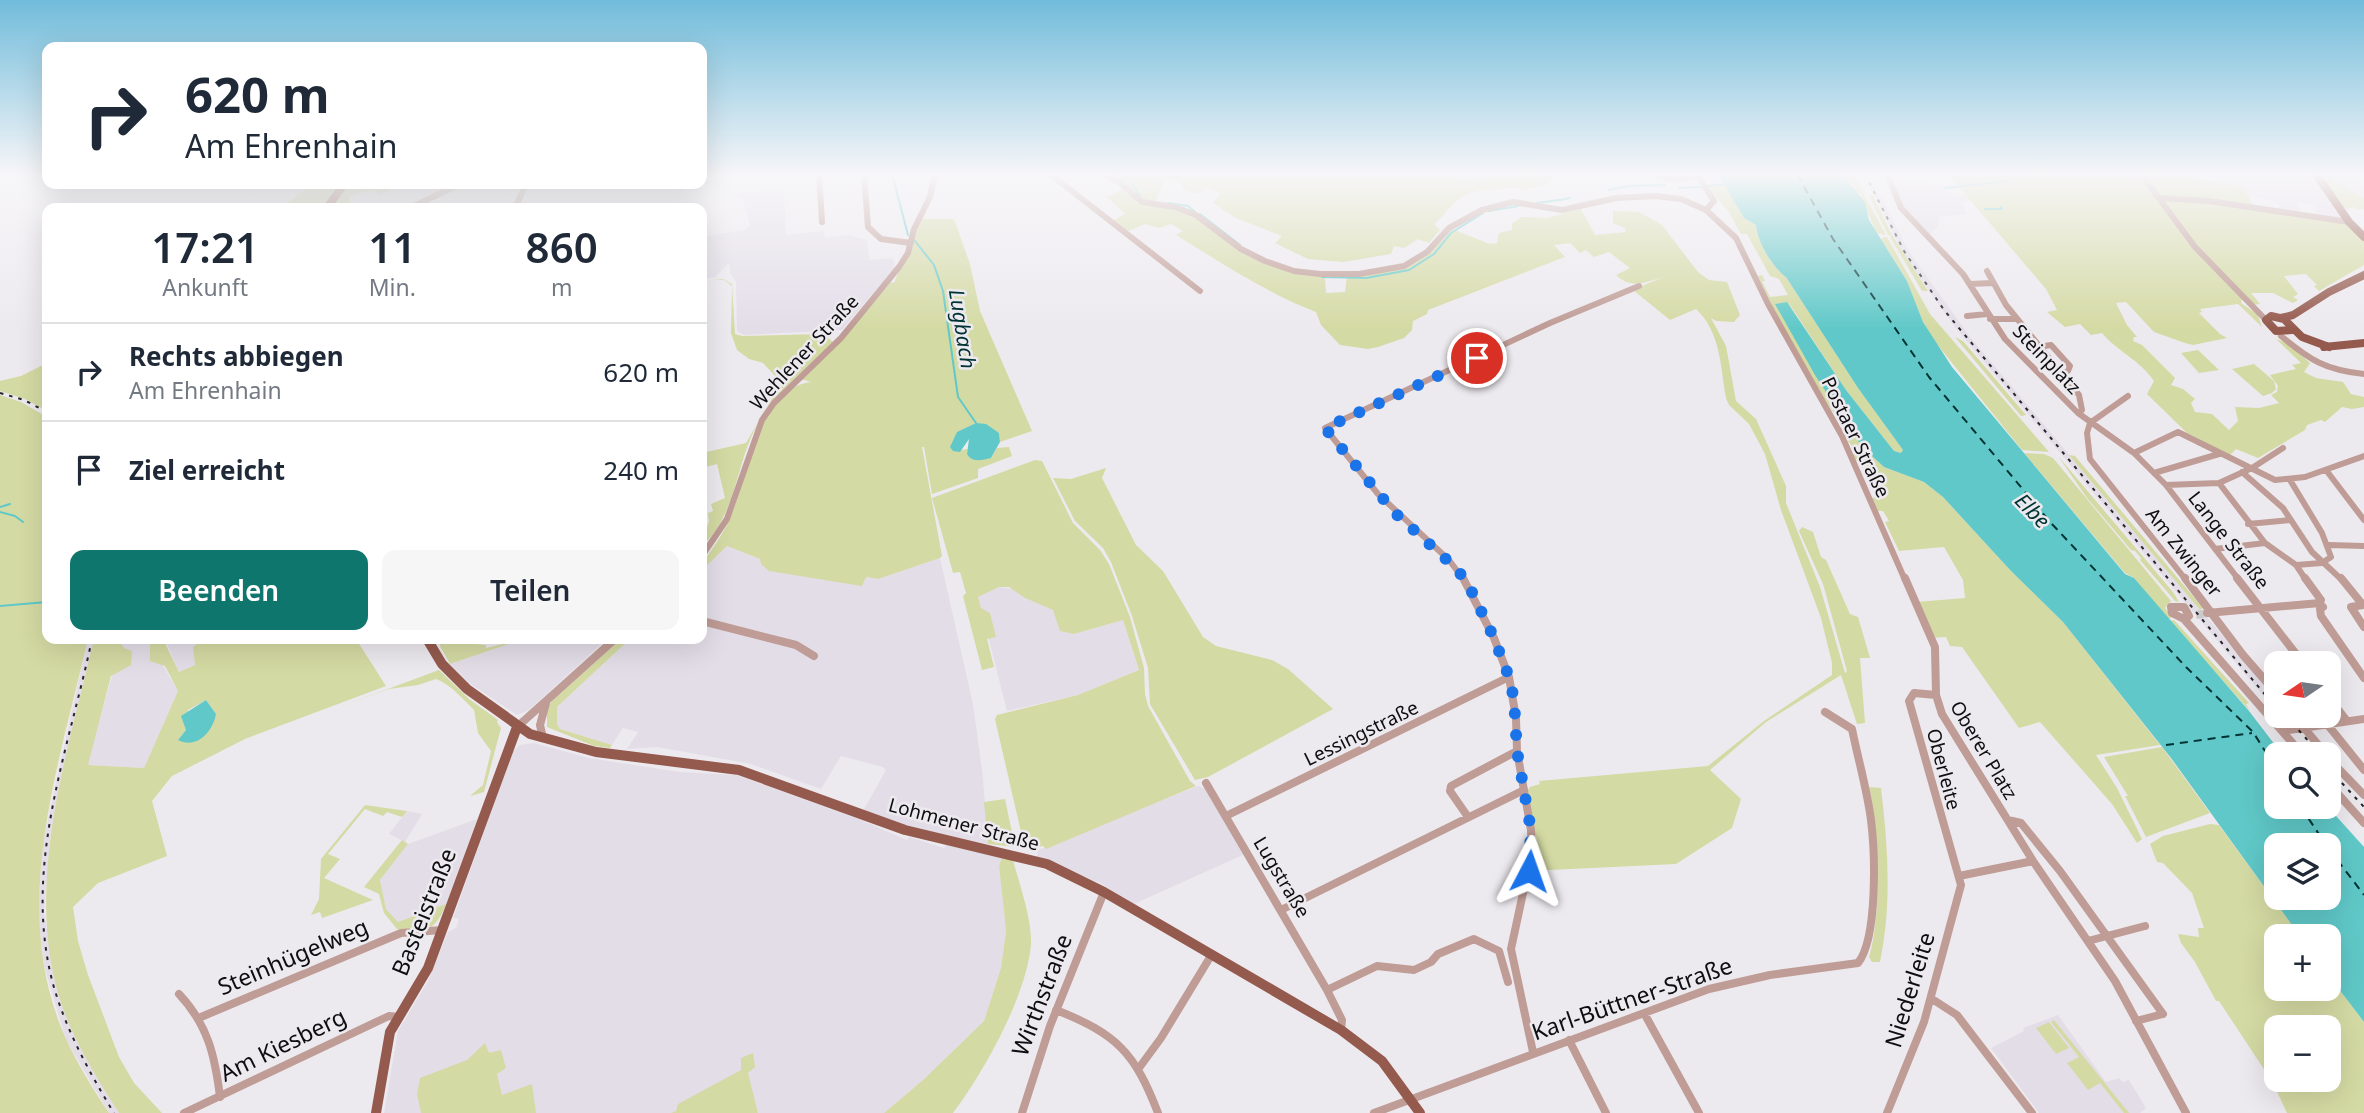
<!DOCTYPE html>
<html lang="de">
<head>
<meta charset="utf-8">
<style>
	:root { --surface:#fff; --page:#f6f6f7; --text:#1f2937; --muted:#747a83; --line:#e0e1e3; --accent:#0f766e }
	body { margin:0; font-family:"Noto Sans",sans-serif; background:var(--page); color:var(--text); height:100vh; display:flex; flex-direction:column; font-size:26px; white-space:nowrap }
	* { box-sizing:border-box; margin:0 }
	p { font-size:23px; color:var(--muted) }
	.icon { flex:none; width:38px; height:38px; fill:none; stroke:currentColor; stroke-width:2; stroke-linecap:round; stroke-linejoin:round }
	.map { position:relative; flex:1; overflow:hidden }
	.drawer { position:absolute; left:42px; top:203px; width:665px; height:441px; display:flex; flex-direction:column; background:var(--surface); border-radius:14px; box-shadow:0 7px 28px #0002 }
	.drawer>* { flex:none }
	.guide { position:absolute; left:42px; top:42px; width:665px; height:147px; border-radius:14px; box-shadow:0 7px 28px #0002; background:#fff; color:var(--text); overflow:hidden }
	.needle { width:46px; rotate:257deg }
	.tools { position:absolute; left:2264px; top:651px; display:grid; gap:14px }
	.tools a { display:grid; place-items:center; width:77px; height:77px; border-radius:14px; background:var(--surface); box-shadow:0 7px 28px #0002; font-size:35px }
	.pin { position:absolute; display:grid; place-items:center; width:60px; height:60px; color:#fff; margin:-30px; border:4px solid #fff; border-radius:50%; box-shadow:0 2px 7px #0007 }
	.me { position:absolute; width:77px; margin:-38px; rotate:4deg; stroke-linejoin:round; filter:drop-shadow(0 0 5px #0008) }
	.turn { display:flex; align-items:center; gap:24px; height:147px; padding:0 28px; font-size:32px }
	.turn .icon { width:91px; height:91px; stroke-width:2.5 }
	.turn b { display:block; font-size:49px; line-height:60px }
	.eta { display:flex; justify-content:space-evenly; align-items:center; height:119px; text-align:center }
	.eta b { font-size:42px; font-weight:600; line-height:49px }
	.button { display:flex; gap:14px; margin-top:auto; padding:14px 28px }
	.button a { flex:1; height:80px; border-radius:14px; background:var(--accent); color:#fff; font-size:28px; font-weight:600; line-height:80px; text-align:center }
	.button a+a { background:var(--page); color:var(--text) }
	ul { padding:0; list-style:none }
	li { display:flex; align-items:center; gap:21px; height:98px; padding:0 28px; border-top:2px solid var(--line) }
	li div { flex:1 }
	li b { display:block; font-size:26px }
	li em { font-style:normal }
	.map>svg:first-child { display:block }
	.built { fill:#e3dde8 }
	.green { fill:#d4daa3; fill-rule:evenodd }
	.water { fill:#60c8c8; fill-rule:evenodd }
	.lines { fill:none; stroke-linecap:round; stroke-linejoin:round }
	.stream { stroke:#60c8c8; stroke-width:2 }
	.ferry { stroke:#003334; stroke-width:2; stroke-dasharray:8 6; stroke-linecap:butt }
	.minor-tunnel { stroke:#ccc9cd; stroke-width:8; stroke-dasharray:8 4.5; stroke-linecap:butt }
	.minor-far1 { stroke:#bf9c95; stroke-width:6 }
	.minor { stroke:#bf9c95; stroke-width:8 }
	.major-far1 { stroke:#955a4e; stroke-width:8 }
	.major { stroke:#955a4e; stroke-width:10 }
	.rail { stroke:#262527; stroke-width:2; stroke-dasharray:3.5 6; stroke-linecap:butt }
	.route { stroke:#1a73e8; stroke-width:12; stroke-dasharray:0 21.6 }
	.labels { text-anchor:middle; stroke-width:5; stroke-linejoin:round; paint-order:stroke }
	.street-label { font-size:19px; fill:#0e0d0f; stroke:#edeaef }
	.water-label { font-size:21px; font-style:italic; fill:#003334; stroke:#edeaef }
	.near-street-label { font-size:23px; fill:#0e0d0f; stroke:#edeaef }
</style>
</head>
<body>
<div class="map">
<svg width="2364" height="1113" viewBox="0 0 2364 1113">
	<rect width="100%" height="100%" fill="#edeaef"/>
	<path class="built" d="M1863 174H1870L1908 250 1970 337 2201 611 2193 612 1955 327 1908 262Z
		M2190 174H2283L2297 177 2296 174H2310L2342 220 2319 217 2312 204 2297 203 2303 214 2281 210 2276 201 2249 197 2243 187 2193 179Z
		M2328 174H2364V199L2331 179 2334 178Z
		M1926 182 1930 187 1945 186 1951 195H1964L1969 200 1962 204 1967 214 1939 217 1938 227 1929 235 1904 209 1892 183Z
		M784 191 786 235 824 231 825 238 848 235 867 240 869 260 893 258 895 267 842 330 744 335 737 331 736 282 730 273 729 263 715 277 702 279V237L744 230 750 226 743 199 733 193Z
		M727 546 760 559 878 579 940 558 973 704 983 778 988 844 908 828 863 811 886 770 883 767 841 756 821 789 751 764 657 747 627 749 638 732 623 728 612 745 560 729 557 724V707L630 639H702V570Z
		M999 587 1015 589 1025 598 1054 610 1060 630 1074 634 1123 620 1139 670 1078 695 1007 711 978 597Z
		M2206 616 2277 701V712L2198 618Z
		M88 639H94L50 839 44 911 51 959 62 1003 73 1034 119 1113H109L66 1040 44 965 38 914 43 842Z
		M118 639H163L150 644 178 691 144 768 87 765 112 676 124 648Z
		M165 639H203L193 647 195 665 179 672Z
		M523 639H607L529 710 517 715 469 683 450 664Z
		M534 743 589 758 680 772 736 775 861 820 907 840 909 837 944 848 946 845 1002 857 999 866 1006 929 1001 968 984 1021 923 1080 884 1113H758L757 1107 740 1113H384L398 1031 428 981 448 932 456 928 459 919 453 918 513 751 520 745Z
		M1198 786 1206 789 1243 855 1134 904 1102 884 1037 857 1038 850Z
		M407 811 422 814 405 842 389 834Z
		M477 819 446 904 398 922 386 909 380 880 408 844Z
		M2058 1015 2106 1082 2119 1078 2123 1082 2129 1080 2146 1108 2140 1113H2039L1991 1048 2024 1031 2023 1028Z"/>
	<path class="green" d="M1106 174H1453L1460 178H1474L1476 175 1473 174H1554V176L1547 185 1524 190 1517 187C1501 189 1476 188 1462 197 1451 204 1445 215 1434 224L1440 230 1429 243 1418 239 1404 248 1394 246 1391 254 1343 262 1308 259 1275 243 1282 236 1236 218 1213 203 1221 193 1206 187 1198 194 1181 189V183L1166 179 1154 204 1148 203Z
		M1841 174H1853L1886 235 1877 233C1870 221 1868 206 1858 197L1863 194 1855 193 1850 187 1861 189 1848 184Z
		M1948 174H2190L2194 179 2243 187 2255 209 2345 224 2364 240V265L2319 291 2314 286 2317 285 2306 274 2284 276 2298 294 2293 297 2298 300 2293 303 2273 293H2251L2260 304 2252 305 2242 299 2241 303 2257 314 2262 327 2238 304 2200 309 2202 312 2199 313 2220 334 2227 338 2193 345 2185 343 2154 332 2126 302 2116 303 2127 325 2137 337H2134L2133 341 2142 345 2175 378 2171 385 2183 389 2195 399 2191 403 2195 412 2212 414 2229 430 2238 421 2235 407 2259 408 2279 403 2271 395 2277 392 2278 386 2270 375 2296 369 2292 365 2301 363 2276 339 2289 344 2310 363 2304 372 2316 378 2343 382 2351 394 2364 397V407L2352 409 2342 407 2325 422 2321 420 2307 425 2305 430 2258 458 2236 449 2230 455 2187 433 2147 394 2154 381C2140 360 2118 352 2102 333L2091 335 2080 324 2065 327 2047 312 2057 310 2046 289Z
		M2319 174H2328L2335 178 2332 180 2364 199V209L2359 210 2354 207 2348 208 2350 210 2343 208Z
		M315 184H342L325 208H280Z
		M346 184H402L380 195 373 189 350 196 348 208H330Z
		M1716 184 1725 185 1744 218 1756 225C1757 241 1772 267 1786 277L1858 388 1903 450 1902 453 1894 451 1846 390 1788 302 1862 447 1884 467 1924 482 1943 497 2011 571 2063 622 2160 745 2096 755 2117 788 2142 839 2137 843 2112 804 2040 722 2019 728 1962 647 1950 646 1946 637 1930 638 1916 602 1965 598 1963 580 1944 547 1899 551 1885 522 1889 521 1883 511H1878L1872 498 1877 497 1862 461H1855L1852 454H1857C1852 444 1844 438 1840 429L1845 428 1825 401 1776 314 1758 276 1762 275 1765 281H1762L1770 297 1788 295 1779 279 1770 276 1747 234H1741L1729 212 1708 187Z
		M1125 188 1135 199 1186 212 1263 262 1325 276 1326 293 1345 292 1347 274C1403 267 1409 268 1449 228L1490 244 1497 243 1499 233 1512 230V224L1521 217 1547 218 1581 209 1595 235 1626 232 1625 228 1613 223V211L1639 212 1662 225 1698 272 1709 280 1727 282 1740 315 1734 322 1716 321 1711 318 1726 346 1736 401 1756 419 1786 486V503L1820 587 1845 673 1847 671 1823 584 1799 531 1802 527 1813 532 1821 557 1826 560 1850 614 1858 617 1870 658H1860L1865 723 1857 724 1841 675 1766 722 1710 770 1741 799 1732 828 1676 864 1529 871 1527 791 1530 787 1540 784 1539 781 1708 766 1764 721 1832 675V663L1821 618 1781 510 1765 454 1749 424 1729 405 1726 398C1720 365 1721 333 1696 309L1670 320 1633 290 1663 277C1644 283 1631 289 1616 275L1630 268 1609 252 1594 257 1586 250 1580 253 1570 243 1554 245 1565 257 1428 310 1427 314 1413 321 1412 330 1404 338 1378 347 1368 349 1340 345 1321 325 1316 312C1266 293 1222 263 1176 235L1183 231 1171 224 1159 228 1145 224 1126 232 1112 221 1125 214 1107 197Z
		M1872 194 1891 233 1928 291H1922L1890 237 1891 236 1888 235 1869 196Z
		M921 219H954L970 264 980 311 1032 431 1000 442 999 433 976 423 958 432 953 451 968 449 967 454 991 458 997 448 1009 447 1012 456 978 469V478L932 494 924 447H922L942 556 940 558 878 579 866 577 862 586 769 571 761 564 760 559 727 546 702 570V563C714 547 726 530 733 511 749 472 759 388 811 382L801 379 842 339 891 282 894 283Z
		M1884 237H1887L1930 314 2049 452 2022 450 1936 343 1923 322 1907 281 1881 239Z
		M723 279 732 284 735 334 742 336 824 334 833 342C809 366 772 396 757 425 735 465 737 514 702 546L709 521 708 513 713 511 711 504 725 498 717 464 702 468V453L746 443 780 385V381L763 363 749 359 737 350 731 333 732 286 724 280H713Z
		M1955 337 1963 341 2026 415 2021 416Z
		M2198 350 2219 370 2199 373 2181 353Z
		M47 363V411L25 399 0 391V381L21 376Z
		M2254 364 2274 381 2276 389 2272 393 2263 396 2232 369Z
		M0 395 21 402 47 417V639H88C58 769 8 910 66 1039 78 1065 93 1089 109 1113H0Z
		M2024 453 2044 454 2053 458 2171 601 2165 608 2172 618 2167 619 2134 578 2125 573Z
		M2069 455 2075 456 2203 608 2200 610Z
		M2058 456 2173 592 2179 602 2175 601 2140 560 2141 558 2135 551 2131 550 2087 498Z
		M1035 460 1042 461 1073 523 1100 550 1109 564 1130 617 1144 668 1145 694 1148 706 1190 781 1196 786 1046 849 1043 846 1030 849 1024 845 995 719 997 715 1078 695 1139 670 1123 620 1074 634 1060 631 1053 610 1025 598 1009 587H999L978 597 981 608 990 613 996 637 987 639 994 667 982 670 963 596 966 593 960 572 953 573 932 498Z
		M1106 468 1102 478 1136 545 1163 571 1203 637 1216 646 1272 660 1288 669 1333 709 1208 777 1195 780 1150 704 1148 668 1132 616 1111 562 1103 548 1075 521 1053 478 1071 479Z
		M2174 620 2249 703 2246 704 2250 711 2169 621Z
		M94 639H118L124 648 132 651 131 665 111 676 88 765 144 768 178 691 165 666 150 661V644L163 639 179 672 195 665 193 647 203 639H356L386 686 245 739 172 776 152 801 167 856 98 883 73 907 78 941 88 975 119 1057 134 1083 162 1113H119C103 1088 87 1062 74 1035 14 909 65 766 94 639ZM206 700 216 714 178 740 186 730 188 710Z
		M440 639H474L475 644 486 645V648L523 639 450 664 440 646Z
		M621 639H630L557 707V724L560 729 612 745 610 748 594 746 547 727V708L552 701Z
		M439 670 469 699 498 720 497 722 501 728 484 792 470 796 483 785 491 751 478 733 474 710C463 699 450 684 436 679L418 685 389 689 342 706Z
		M2162 747 2210 813 2146 837 2125 796H2128L2104 757Z
		M1869 787 1881 788C1888 846 1892 905 1880 962H1872L1869 957C1882 913 1879 832 1869 787Z
		M1005 799 1015 847 988 844 984 802Z
		M365 805 407 811 402 817 387 812 383 816 365 809 328 854 340 859 324 878 373 900 322 918 320 912 311 915 319 899 321 859Z
		M2210 824 2219 825 2300 936H2277V989H2329V976L2364 1022V1113H2287L2273 1083 2219 1001H2216L2195 962 2181 943 2178 934 2199 937 2198 928H2204L2192 893 2163 863 2157 862 2150 844 2163 836ZM2277 1027H2329V1080H2277Z
		M402 840 408 844 380 880 386 909 398 922 446 904C436 931 426 932 397 929L384 913 379 894 364 887Z
		M1002 857 1013 860C1019 883 1032 919 1031 944 1027 995 984 1072 953 1113H884L923 1080 984 1021 1001 968 1006 930 999 866Z
		M2054 1020 2129 1113H2131H2124L2100 1083 2088 1090 2067 1063 2079 1057 2051 1022Z
		M2049 1022 2069 1048 2056 1054 2036 1028Z
		M485 1043 489 1053 501 1050 506 1068 497 1074 502 1095 532 1084 536 1113H421L417 1094 420 1078 467 1060Z
		M753 1053 755 1067 748 1073 758 1113H671L676 1111 678 1104 741 1070V1058Z"/>
	<path class="water" d="M1718 174H1841L1865 202 1869 220 1907 281 1923 322 1952 367 2125 574 2134 578 2249 711 2282 754H2277V807H2328L2364 847V1022L2329 976V936H2300L2171 758 2063 622 2011 571 1943 497 1924 482 1884 467 1862 447 1815 375 1775 304 1787 302 1846 390 1894 451 1901 453 1903 450 1858 388 1786 277C1772 267 1757 241 1756 225L1744 218ZM2277 845H2329V898H2277Z
		M976 423 986 424 999 433 1000 442 991 458C982 460 972 463 967 454L969 439 960 452 953 451 950 447 957 432Z
		M206 700 216 714C213 731 197 750 178 740L186 730 181 716Z"/>
	<g class="lines">
		<path class="stream" d="M892 174 908 235
			M1111 174H1115
			M1119 174 1130 180 1140 197
			M1708 186 1726 184
			M1679 188 1702 187
			M1945 188 2008 181
			M1609 190 1628 186 1665 185
			M1560 200 1570 198
			M1168 203 1188 206 1195 212
			M1537 203 1559 200
			M1985 209H2002L2001 207
			M1489 211 1518 206
			M1200 214 1240 245
			M915 241 934 265 943 291 958 397 976 423
			M1322 277 1366 278 1409 270 1434 254 1451 233 1483 213
			M0 507 10 504
			M0 512 15 516 23 522
			M0 606 47 602"/>
		<path class="ferry" d="M1797 174 1833 239 1929 377 2051 523 2186 667 2253 732 2277 770
			M2166 745 2252 733
			M2301 807 2326 845
			M2329 849 2364 895"/>
		<path class="minor-tunnel" d="M2196 615 2207 613"/>
		<path class="minor-far1" d="M819 174 822 222
			M864 174 868 227 881 239 911 243
			M1050 174 1200 291
			M1103 174 1119 182 1142 202 1175 207 1196 215 1241 249 1265 261 1294 271 1320 274H1359L1404 266 1427 252 1449 228 1482 210 1513 202 1562 210 1616 198 1656 196 1681 199 1706 210 1736 238 1768 304 1842 436 1905 580
			M1697 174 1714 201 1706 210
			M1887 174 1901 208 1963 274 2005 339 2078 413 2134 453 2166 485 2239 580
			M2141 174 2195 247 2266 320
			M1655 175 1675 179 1697 176
			M2159 198 2209 201 2349 222
			M410 208 460 184
			M515 208 526 184
			M1987 271 2006 305 2079 395 2082 410 2078 413
			M1970 284 1992 283
			M1967 316 1987 314
			M1990 319H2016
			M2281 336C2310 360 2325 370 2364 374
			M2038 347 2051 345 2070 366 2068 371 2063 373
			M2090 423 2087 433 2090 459 2186 580
			M2090 423 2128 396
			M2134 453 2178 432 2275 480 2305 477 2364 456
			M2326 470 2364 520
			M2242 472 2283 508 2312 552 2342 580
			M2154 473 2219 454
			M2290 480 2322 533 2331 557 2322 563 2296 565
			M2219 483 2265 543 2296 565 2306 580
			M2166 485 2219 483 2252 468 2283 448
			M2248 524 2291 520
			M2329 545 2364 546
			M2215 549 2265 543
			M702 556 727 519 762 420 774 403 841 338 899 267 908 253 914 229 930 197 935 174
			M1464 580 1449 560 1378 494 1325 428 1550 323 1639 286"/>
		<path class="minor" d="M1463 578 1494 638 1509 677 1516 718 1517 751 1531 830 1532 851 1511 949 1533 1052
			M1905 578 1935 647 1936 695 1942 714 2033 861 2115 981 2186 1113
			M2185 578 2243 655 2277 694
			M2237 578 2303 663
			M2341 578 2363 605 2351 607 2364 627
			M2323 607 2320 609 2321 616 2364 678
			M2207 613 2320 603 2321 600 2305 578
			M2189 616 2184 607H2171L2172 613 2184 619 2302 754
			M702 621 796 645 814 656
			M2329 698 2347 721
			M2294 716 2326 754
			M2327 724 2364 770
			M517 727 615 639
			M2282 731 2364 719
			M543 738 540 725 546 703
			M2329 759 2364 795
			M1206 783 1327 990 1342 1020 1341 1030
			M2329 784 2364 823
			M1226 816 1509 677
			M1468 817 1450 791 1451 786 1517 751
			M2008 820 2021 823 2060 871 2163 1014 2136 1021
			M1959 876 2033 861
			M1281 910 1524 790
			M2088 941 2145 926
			M1327 990 1377 966 1414 970 1431 962 1438 954 1474 939 1499 951 1508 982
			M179 994C208 1025 215 1056 220 1097
			M1932 999 1957 1015 2032 1113
			M1056 1010C1117 1034 1135 1053 1158 1113
			M1644 1013 1699 1113
			M201 1017 401 933 442 930
			M1569 1040 1606 1113
			M1139 1068 1161 1038 1212 954
			M184 1113 389 1016 399 1017
			M1022 1113 1050 1026 1104 892
			M1374 1113 1709 989 1770 975 1858 963C1878 938 1875 852 1871 820 1867 789 1858 759 1852 729L1825 712
			M1887 1113 1924 1022 1961 885 1909 701 1914 693 1936 695"/>
		<path class="major-far1" d="M2316 174 2349 222 2364 237
			M327 208 344 184
			M2281 318 2293 315 2329 292 2364 275
			M2292 330 2276 331 2266 320 2271 316 2284 319 2302 337 2329 347
			M2324 347 2364 343"/>
		<path class="major" d="M427 639 442 664 467 689 530 734 596 752 739 770 905 830 1047 864 1104 892 1341 1030 1382 1061 1420 1113
			M376 1113 390 1032 428 968 517 727"/>
		<path class="rail" d="M1865 174 1904 251 1944 310 2277 709
			M0 393 24 400 47 412
			M92 639C68 753 22 867 53 984 66 1030 89 1072 114 1113
			M2286 716 2320 754
			M2329 769 2364 807"/>
	</g>
	<linearGradient id="sky" x2="0" y2="1"><stop stop-color="#71bcdb"/><stop offset="0.53" stop-color="#f7f6f8"/><stop offset="1" stop-color="#f7f6f8" stop-opacity="0"/></linearGradient>
	<rect width="2364" height="329" fill="url(#sky)"/>
	<g class="lines">
		<path class="route" d="M1477 358 1325 428 1394 512 1457 569 1470 588 1494 638 1509 677 1514 699 1517 751 1531 830 1529 871"/>
	</g>
	<g class="labels">
		<g class="street-label">
			<text transform="translate(804 352) rotate(-47)" y="7">Wehlener Straße</text>
			<text transform="translate(2047 359) rotate(46)" y="7">Steinplatz</text>
			<text transform="translate(1856 437) rotate(64)" y="7">Postaer Straße</text>
			<text transform="translate(2229 540) rotate(52)" y="7">Lange Straße</text>
			<text transform="translate(2184 552) rotate(51)" y="7">Am Zwinger</text>
			<text transform="translate(1361 733) rotate(-26)" y="7">Lessingstraße</text>
			<text transform="translate(1984 750) rotate(59)" y="7">Oberer Platz</text>
			<text transform="translate(1944 769) rotate(75)" y="7">Oberleite</text>
			<text transform="translate(964 824) rotate(15)" y="7">Lohmener Straße</text>
			<text transform="translate(1282 877) rotate(59)" y="7">Lugstraße</text>
		</g>
		<g class="water-label">
			<text transform="translate(962 329) rotate(81)" y="7">Lugbach</text>
			<text transform="translate(2032 511) rotate(46)" y="7">Elbe</text>
		</g>
		<g class="near-street-label">
			<text transform="translate(424 912) rotate(-68)" y="8">Basteistraße</text>
			<text transform="translate(293 957) rotate(-23)" y="8">Steinhügelweg</text>
			<text transform="translate(1910 990) rotate(-73)" y="8">Niederleite</text>
			<text transform="translate(1042 995) rotate(-69)" y="8">Wirthstraße</text>
			<text transform="translate(1632 999) rotate(-19)" y="8">Karl-Büttner-Straße</text>
			<text transform="translate(283 1045) rotate(-26)" y="8">Am Kiesberg</text>
		</g>
	</g>
</svg>
<div class="tools">
<a><svg class="needle" viewBox="-14 -14 28 28"><path d="M0-13l5 13h-10z" fill="#e53935"/><path d="M0 13l5-13h-10z" fill="#747a83"/></svg></a>
<a><svg class="icon" aria-label="search" viewBox="0 0 24 24"><circle cx="10" cy="10" r="6"/><path d="M15 15l6 6"/></svg></a>
<a><svg class="icon" aria-label="layers" viewBox="0 0 24 24"><path d="M12 4l9 5-9 5-9-5zM3 14l9 5 9-5"/></svg></a>
<a>+</a>
<a>−</a>
</div>
<div class="pin" style="left:1477px;top:358px;background:#d93025"><svg class="icon" aria-label="arrive" viewBox="0 0 24 24"><path d="M6 21V4h12l-3 4 3 4H6"/></svg></div>
<svg class="me" style="left:1529px;top:871px" viewBox="-20 -20 40 40"><path d="M0-17L14 15 0 8-14 15z" fill="#1a73e8" stroke="#fff" stroke-width="4"/></svg>
<div class="guide">
<div class="turn"><svg class="icon" aria-label="right" viewBox="0 0 24 24"><path d="M7 20v-9h11M14 6l5 5-5 5"/></svg><div><b>620 m</b>Am Ehrenhain</div></div>
</div>
<section class="drawer">
<div class="eta">
<div><b>17:21</b><p>Ankunft</p></div>
<div><b>11</b><p>Min.</p></div>
<div><b>860</b><p>m</p></div>
</div>
<ul>
<li><svg class="icon" aria-label="right" viewBox="0 0 24 24"><path d="M7 20v-9h11M14 6l5 5-5 5"/></svg><div><b>Rechts abbiegen</b><p>Am Ehrenhain</p></div><em>620 m</em></li>
<li><svg class="icon" aria-label="arrive" viewBox="0 0 24 24"><path d="M6 21V4h12l-3 4 3 4H6"/></svg><div><b>Ziel erreicht</b></div><em>240 m</em></li>
</ul>
<div class="button"><a>Beenden</a><a>Teilen</a></div>
</section>
</div>
</body>
</html>
